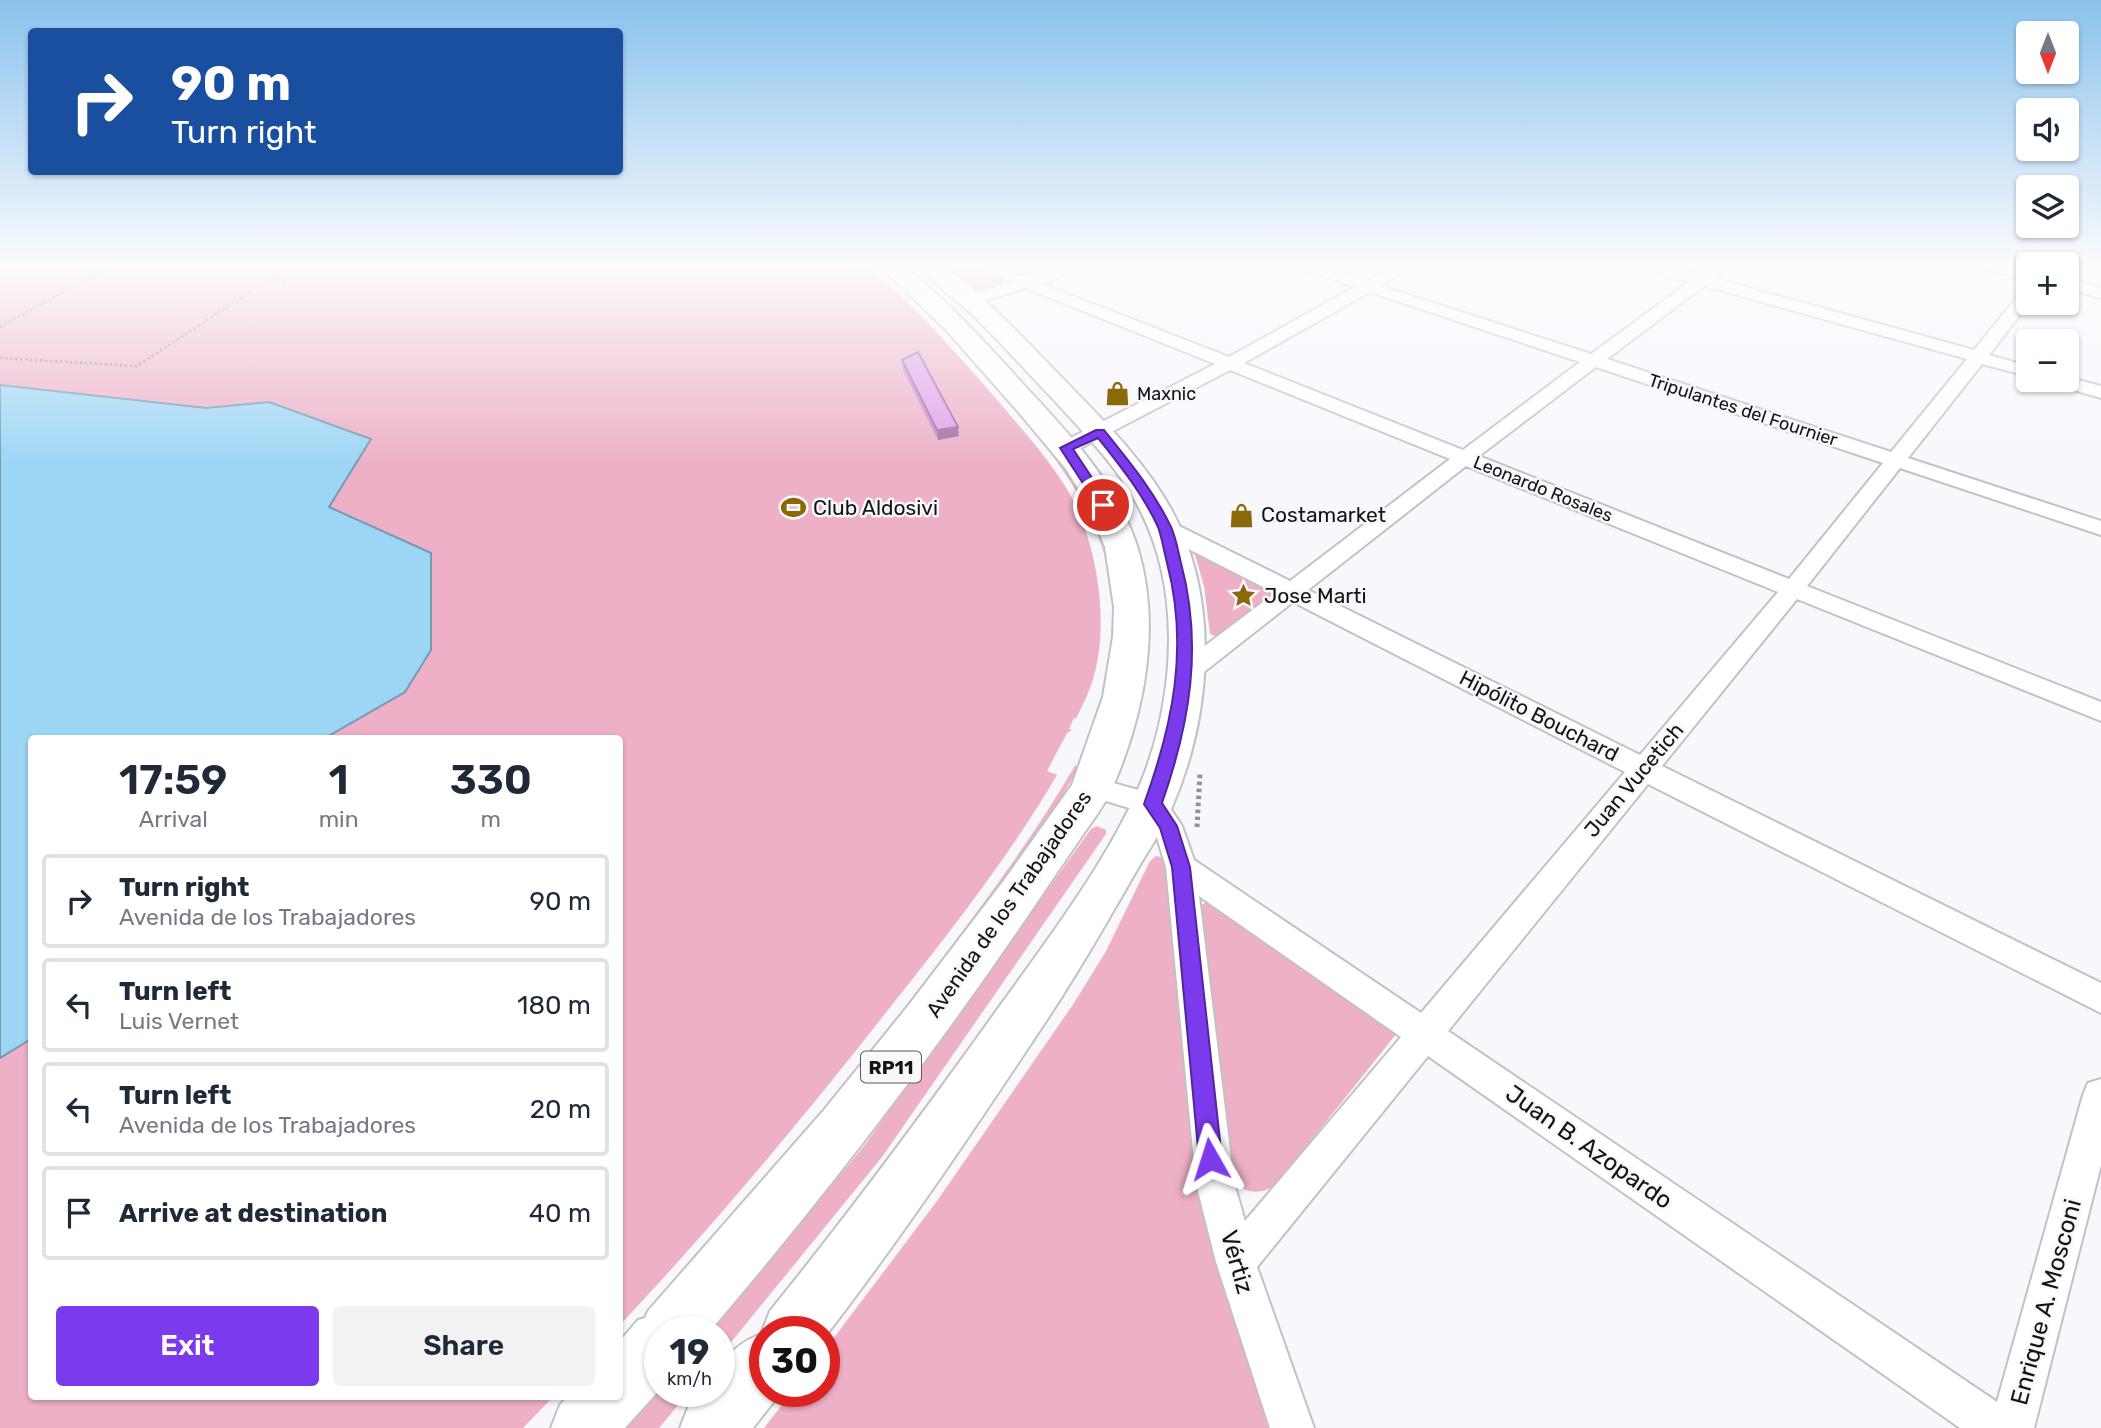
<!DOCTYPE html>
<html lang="en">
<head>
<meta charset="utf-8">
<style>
	:root { --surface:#fff; --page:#f2f2f3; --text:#1f2937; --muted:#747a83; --line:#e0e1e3; --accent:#7c3aed }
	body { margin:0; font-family:Rubik,sans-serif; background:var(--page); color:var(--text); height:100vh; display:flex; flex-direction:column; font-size:26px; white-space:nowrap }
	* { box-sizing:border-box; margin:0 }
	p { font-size:23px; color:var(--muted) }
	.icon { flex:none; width:38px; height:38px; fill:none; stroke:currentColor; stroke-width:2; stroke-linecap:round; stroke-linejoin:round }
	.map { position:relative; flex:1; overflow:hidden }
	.drawer { position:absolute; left:28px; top:735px; width:595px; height:665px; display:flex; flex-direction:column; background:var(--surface); border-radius:7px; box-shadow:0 2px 5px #0004 }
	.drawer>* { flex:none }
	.top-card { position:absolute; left:28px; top:28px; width:595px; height:147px; border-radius:7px; box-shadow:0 2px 5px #0004; background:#1a4fa0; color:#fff; overflow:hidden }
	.needle { width:46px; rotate:180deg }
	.buttons { position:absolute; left:2016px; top:21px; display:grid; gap:14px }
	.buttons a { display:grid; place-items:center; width:63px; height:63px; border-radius:7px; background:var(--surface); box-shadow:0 2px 5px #0004; font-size:35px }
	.speed { position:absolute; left:644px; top:1316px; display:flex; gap:14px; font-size:35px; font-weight:700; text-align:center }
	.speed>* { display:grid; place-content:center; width:91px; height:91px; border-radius:50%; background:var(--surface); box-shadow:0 2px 5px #0004; line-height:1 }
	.speed small { font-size:18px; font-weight:400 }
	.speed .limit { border:10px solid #d22; background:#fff; color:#111 }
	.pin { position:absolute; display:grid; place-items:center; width:60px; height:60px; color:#fff; margin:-30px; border:4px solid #fff; border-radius:50%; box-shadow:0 2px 7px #0007 }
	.me { position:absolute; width:77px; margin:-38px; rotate:354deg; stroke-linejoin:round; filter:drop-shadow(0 0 5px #0008) }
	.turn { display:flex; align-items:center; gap:24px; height:147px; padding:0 28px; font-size:32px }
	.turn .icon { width:91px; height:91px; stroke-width:2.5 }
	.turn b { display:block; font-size:49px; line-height:60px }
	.eta { display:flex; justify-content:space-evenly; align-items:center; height:119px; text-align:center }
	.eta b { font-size:42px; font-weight:600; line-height:49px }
	.action { display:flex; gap:14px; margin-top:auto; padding:14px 28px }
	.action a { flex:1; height:80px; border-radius:7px; background:var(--accent); color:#fff; font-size:28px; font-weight:600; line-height:80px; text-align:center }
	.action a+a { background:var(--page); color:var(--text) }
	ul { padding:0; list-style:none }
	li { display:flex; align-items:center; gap:21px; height:94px; margin:0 14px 10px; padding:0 14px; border:4px solid var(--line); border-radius:7px }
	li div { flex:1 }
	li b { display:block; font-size:26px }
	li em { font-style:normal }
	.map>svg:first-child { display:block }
	.green { fill:#edb0c7 }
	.water { fill:#9cd6f4; stroke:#739cb1; stroke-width:2 }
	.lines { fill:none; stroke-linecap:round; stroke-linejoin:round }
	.lane-casing { stroke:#c2c2c6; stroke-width:4 }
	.street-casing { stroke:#c2c2c6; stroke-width:4 }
	.secondary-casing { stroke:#c2c2c6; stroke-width:4 }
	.primary-casing { stroke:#c2c2c6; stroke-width:4 }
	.path-far1 { stroke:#929295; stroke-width:2.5; stroke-dasharray:2.5 2.5; stroke-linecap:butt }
	.path { stroke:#929295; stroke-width:5; stroke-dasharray:3.5 3.5; stroke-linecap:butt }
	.lane { fill:#fff; fill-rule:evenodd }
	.street { fill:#fff; fill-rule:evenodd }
	.secondary { fill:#fff; fill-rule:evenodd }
	.primary { fill:#fff; fill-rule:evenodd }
	.wall { fill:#c28ac8 }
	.shaded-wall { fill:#9e70a2 }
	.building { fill:#e2a0e8; stroke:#9e70a2; stroke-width:2 }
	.route { fill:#7c3aed; stroke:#51269a; stroke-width:2 }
	.labels { text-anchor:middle; stroke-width:5; stroke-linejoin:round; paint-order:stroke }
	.far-poi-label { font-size:18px; fill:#141416; stroke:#f8f7fc; text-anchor:start }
	.far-street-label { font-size:18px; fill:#141416; stroke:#f8f7fc }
	.shield { fill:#f8f7fc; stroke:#58585b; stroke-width:2 }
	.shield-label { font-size:19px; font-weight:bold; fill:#141416 }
	.poi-label { font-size:21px; fill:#141416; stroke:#f8f7fc; text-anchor:start }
	.street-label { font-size:21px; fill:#141416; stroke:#f8f7fc }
	.near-street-label { font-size:24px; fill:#141416; stroke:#f8f7fc }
</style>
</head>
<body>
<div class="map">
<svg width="2101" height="1428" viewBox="0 0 2101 1428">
	<rect width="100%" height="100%" fill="#f8f7fc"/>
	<path class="green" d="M0 266H866C911 301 948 344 986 387 1012 418 1041 449 1063 483 1096 533 1111 621 1093 679 1089 693 1082 706 1076 719L1074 718 1069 729 1072 730 1067 733 1047 771 1057 775C1007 860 945 938 884 1015 800 1122 713 1226 620 1325V738H325L430 602 431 553 329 507 269 402 207 408 0 385Z
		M876 266C904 279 942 326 964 350 1039 431 1116 508 1115 627 1115 644 1111 662 1109 680L1105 682C1138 549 1067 467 985 375 951 337 917 297 876 266Z
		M944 266H971L1002 279 1004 285 978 291Z
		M1193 548 1278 593 1216 642V637L1210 634 1204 586Z
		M1076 764V772L1050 818 1002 889 731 1232 620 1354V1344C725 1231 824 1113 918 990 974 916 1029 845 1076 764Z
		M1097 826 1106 830V834L882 1157 719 1357V1332H709L864 1146 1091 829Z
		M1156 856 1165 858 1272 1428H764L793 1391H824V1351L937 1201 1072 1006 1105 953 1150 861Z
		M1208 901 1397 1033 1277 1183C1264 1196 1244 1194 1232 1180L1198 907Z
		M31 1039 32 1396 553 1397 523 1428H0V1058Z
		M660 1388V1391H690L659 1428H625Z"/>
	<path class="water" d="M0 385 206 408 269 402 371 439 329 507 431 553V650L405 692 325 738H32L31 1039 0 1058Z"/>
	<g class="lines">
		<defs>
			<path id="lane" d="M981 266H991L999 270 995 272Z"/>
			<path id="street" d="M996 266 1229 357 1355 287 1301 269 1299 266H1320L1367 281 1394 266H1412L1381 286 1591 354 1689 282 1646 269 1644 266H1667L1699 274 1711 266H1727L1713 278 1974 350 2022 291 2028 289 2029 303 1989 355 2028 366V376L1982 364 1908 458 2101 521V535L1900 468 1807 586 2101 702V721L1797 599 1662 766 2101 983V1013L1648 784 1448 1031 1997 1402 2083 1095 2088 1083 2101 1079V1165L2034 1428H1960L1428 1056 1257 1267 1314 1428H1270L1216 1262 1196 1183 1166 867 1154 828 1143 812 1082 794 1078 787 1082 780 1092 777 1163 797 1182 826 1194 860 1421 1013 1625 772 1293 602 1195 679 1186 681 1177 679 1173 673 1177 667 1275 593 1157 533 1154 528 1157 523H1173L1290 581 1450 459 1230 370 1073 452H1059L1056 448 1059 444 1215 364 1026 288 976 303H964L962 300 964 297 1012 282 990 273 987 270 990 267ZM1704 286 1967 359 1891 452 1607 359ZM1370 292 1580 362 1463 450 1244 363ZM1596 367 1883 463 1789 579 1479 456ZM1466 466 1778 592 1640 755 1308 590ZM1199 896 1401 1037 1245 1221 1234 1183Z
				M1982 266H2008L2028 270V280L1985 269Z
				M2067 279 2101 288V298L2067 289Z
				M2067 377 2101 386V398L2053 384 2050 380H2067Z"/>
			<path id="secondary" d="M1046 266H1075L1072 271 1034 288H1018L1014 283 1018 278Z"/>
			<path id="primary" d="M880 266H904C948 302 986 343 1024 385 1068 433 1118 484 1138 549 1161 626 1145 711 1114 784 1106 804 1092 821 1080 839 1059 869 1039 900 1018 930 922 1070 819 1203 709 1332H660V1389C648 1403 637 1414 625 1428H551L560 1405 568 1396H620V1341L638 1320 645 1318 648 1311 824 1110 908 1006 1005 879 1072 785 1103 697 1113 637 1114 607 1105 547 1087 503 1066 469 1021 415 947 331Z
				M919 266H944C990 301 1029 344 1069 385 1106 423 1145 462 1171 509 1220 599 1212 714 1172 807 1164 827 1152 845 1141 863 1112 913 1084 963 1052 1012 979 1122 905 1233 824 1338V1332H765V1391H782L753 1428H680L689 1405 701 1391H719C719 1361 733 1345 761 1334L770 1311C851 1211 927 1108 1002 1003 1051 935 1115 851 1145 772 1175 690 1181 588 1139 508 1118 467 1084 433 1053 399 1027 372 1002 344 975 317 958 300 933 285 919 266Z"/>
		</defs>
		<use href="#lane" class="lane-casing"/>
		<use href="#street" class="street-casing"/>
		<use href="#secondary" class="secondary-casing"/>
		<use href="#primary" class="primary-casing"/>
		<path class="path-far1" d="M285 283 267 281 291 266
			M0 327 111 266
			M0 358 137 366 250 292"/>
		<path class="path" d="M1197 827 1200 773"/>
		<use href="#lane" class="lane"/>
		<use href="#street" class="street"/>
		<use href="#secondary" class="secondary"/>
		<use href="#primary" class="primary"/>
	</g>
	<path class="wall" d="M902 360 959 436 938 440 903 370Z"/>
	<path class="shaded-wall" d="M958 427 959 436 938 440 937 430Z"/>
	<path class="building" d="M918 352 958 427 937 430 902 360Z"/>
	<linearGradient id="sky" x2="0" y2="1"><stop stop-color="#89c2ed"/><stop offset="0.57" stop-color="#fcfbfe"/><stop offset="1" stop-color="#fcfbfe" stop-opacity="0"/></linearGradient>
	<rect width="2101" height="466" fill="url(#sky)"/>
	<path class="route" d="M1096 430H1104C1128 460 1154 491 1171 527 1176 538 1178 551 1181 563 1203 646 1190 723 1162 803L1177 826 1190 867 1222 1159 1218 1166 1210 1170 1203 1166 1199 1159 1172 867 1160 828 1144 804C1173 724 1189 647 1167 563 1164 551 1162 538 1158 527 1143 494 1120 466 1098 438L1073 449 1110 505 1108 508H1099L1060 448Z"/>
	<defs>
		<symbol id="shop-bare" viewBox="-9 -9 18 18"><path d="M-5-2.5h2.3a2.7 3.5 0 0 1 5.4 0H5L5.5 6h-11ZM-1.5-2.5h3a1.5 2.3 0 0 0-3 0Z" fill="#8a6908" stroke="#f8f7fc" stroke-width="2.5" paint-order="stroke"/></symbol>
		<symbol id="stadium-bare" viewBox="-9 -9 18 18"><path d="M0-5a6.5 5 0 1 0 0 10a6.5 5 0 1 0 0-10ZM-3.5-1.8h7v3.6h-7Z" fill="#8a6908" stroke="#f8f7fc" stroke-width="2.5" paint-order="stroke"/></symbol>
		<symbol id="sight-bare" viewBox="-9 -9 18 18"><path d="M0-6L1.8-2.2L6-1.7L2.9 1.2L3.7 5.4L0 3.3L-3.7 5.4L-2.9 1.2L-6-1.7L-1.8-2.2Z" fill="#8a6908" stroke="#f8f7fc" stroke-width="2.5" paint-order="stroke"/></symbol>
	</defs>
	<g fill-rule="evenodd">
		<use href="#shop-bare" x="1100" y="376" width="35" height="35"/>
		<use href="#stadium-bare" x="776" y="490" width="35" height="35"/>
		<use href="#shop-bare" x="1224" y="498" width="35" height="35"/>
		<use href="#sight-bare" x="1226" y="578" width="35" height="35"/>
	</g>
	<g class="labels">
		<g class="far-poi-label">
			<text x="1137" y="400">Maxnic</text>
		</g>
		<g class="far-street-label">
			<text transform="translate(1743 410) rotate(18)" y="6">Tripulantes del Fournier</text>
			<text transform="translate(1543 489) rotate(22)" y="6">Leonardo Rosales</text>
		</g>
		<rect class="shield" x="861" y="1051.5" width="60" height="31" rx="5"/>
		<g class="shield-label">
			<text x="891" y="1074">RP11</text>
		</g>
		<g class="poi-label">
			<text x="813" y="515">Club Aldosivi</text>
			<text x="1261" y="522">Costamarket</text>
			<text x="1264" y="603">Jose Marti</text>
		</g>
		<g class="street-label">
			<text transform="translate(1539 716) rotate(27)" y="7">Hipólito Bouchard</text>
			<text transform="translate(1634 780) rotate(-50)" y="7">Juan Vucetich</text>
			<text transform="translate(1009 904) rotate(-55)" y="7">Avenida de los Trabajadores</text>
		</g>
		<g class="near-street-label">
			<text transform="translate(1589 1147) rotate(35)" y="8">Juan B. Azopardo</text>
			<text transform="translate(1237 1262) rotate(74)" y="8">Vértiz</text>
			<text transform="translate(2046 1302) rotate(-75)" y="8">Enrique A. Mosconi</text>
		</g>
	</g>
</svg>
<div class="buttons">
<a><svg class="needle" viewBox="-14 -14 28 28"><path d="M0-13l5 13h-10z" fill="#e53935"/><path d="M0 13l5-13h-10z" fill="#747a83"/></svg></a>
<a><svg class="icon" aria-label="sound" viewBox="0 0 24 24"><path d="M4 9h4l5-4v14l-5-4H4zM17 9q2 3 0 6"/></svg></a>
<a><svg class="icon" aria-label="layers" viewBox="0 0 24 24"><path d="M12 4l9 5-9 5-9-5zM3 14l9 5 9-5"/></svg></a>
<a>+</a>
<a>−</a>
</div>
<div class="speed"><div>19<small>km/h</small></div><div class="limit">30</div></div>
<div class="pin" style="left:1103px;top:505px;background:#d93025"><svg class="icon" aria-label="arrive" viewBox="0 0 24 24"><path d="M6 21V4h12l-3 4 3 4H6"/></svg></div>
<svg class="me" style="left:1210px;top:1159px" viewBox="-20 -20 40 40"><path d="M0-17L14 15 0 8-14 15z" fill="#7c3aed" stroke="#fff" stroke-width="4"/></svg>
<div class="top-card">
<div class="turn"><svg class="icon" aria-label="right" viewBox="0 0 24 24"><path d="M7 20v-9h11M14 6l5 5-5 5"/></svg><div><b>90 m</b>Turn right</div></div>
</div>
<section class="drawer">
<div class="eta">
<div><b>17:59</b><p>Arrival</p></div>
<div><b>1</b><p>min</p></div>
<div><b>330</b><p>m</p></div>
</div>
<ul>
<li><svg class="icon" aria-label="right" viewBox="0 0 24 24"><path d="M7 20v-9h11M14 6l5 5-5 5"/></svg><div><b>Turn right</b><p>Avenida de los Trabajadores</p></div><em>90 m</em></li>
<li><svg class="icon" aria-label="left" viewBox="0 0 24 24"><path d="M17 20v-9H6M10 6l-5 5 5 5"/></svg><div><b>Turn left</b><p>Luis Vernet</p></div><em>180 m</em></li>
<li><svg class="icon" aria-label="left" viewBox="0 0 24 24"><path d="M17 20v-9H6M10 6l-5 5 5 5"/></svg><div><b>Turn left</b><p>Avenida de los Trabajadores</p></div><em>20 m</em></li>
<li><svg class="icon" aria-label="arrive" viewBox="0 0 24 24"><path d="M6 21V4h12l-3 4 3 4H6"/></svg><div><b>Arrive at destination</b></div><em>40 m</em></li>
</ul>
<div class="action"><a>Exit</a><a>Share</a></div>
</section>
</div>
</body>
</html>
